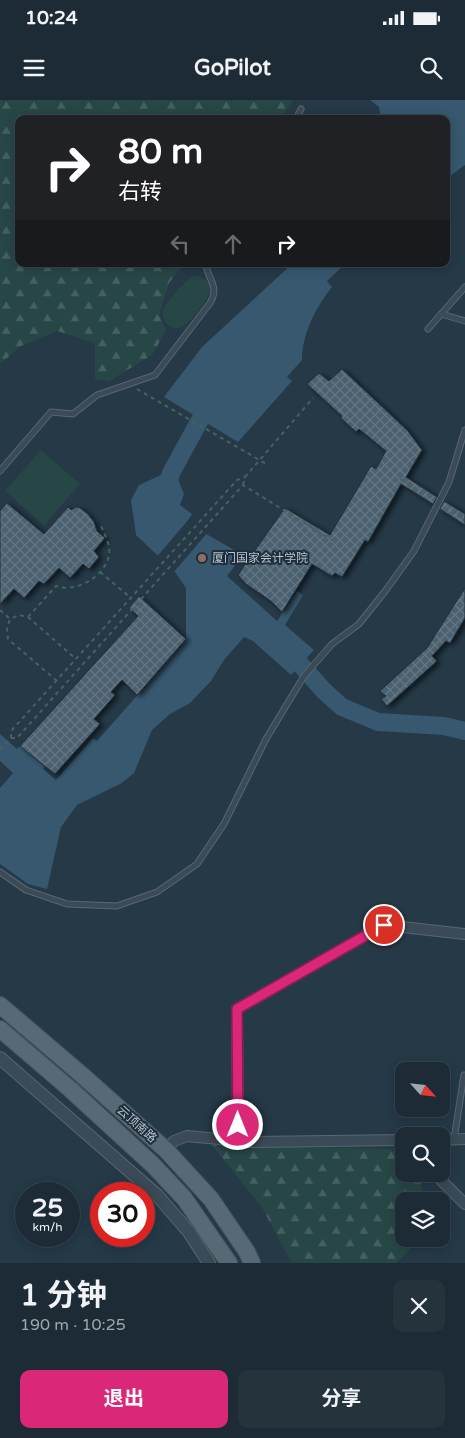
<!DOCTYPE html>
<html lang="zh">
<head>
<meta charset="utf-8">
<style>
	:root { --surface:#1c2b35; --page:#25333d; --text:#f1f3f6; --muted:#a0a7ad; --line:#3a4750; --accent:#db2777 }
	body { margin:0; font-family:"Varela Round","Noto Sans SC",sans-serif; background:var(--page); color:var(--text); height:100vh; display:flex; flex-direction:column; font-size:19px; white-space:nowrap }
	* { box-sizing:border-box; margin:0 }
	p { font-size:16px; color:var(--muted) }
	.icon { flex:none; width:28px; height:28px; fill:none; stroke:currentColor; stroke-width:2; stroke-linecap:round; stroke-linejoin:round }
	.map { position:relative; height:1163px; overflow:hidden }
	.details { display:flex; flex-direction:column; background:var(--surface); flex:1 }
	.details>* { flex:none }
	.hud { position:absolute; left:15px; top:15px; width:435px; height:152px; border-radius:10px; box-shadow:0 2px 12px #0003,0 0 0 1px var(--line); background:#202124; color:#fff; overflow:hidden }
	.needle { width:32px; rotate:117deg }
	.tools { position:absolute; left:395px; top:962px; display:grid; gap:10px }
	.tools a { display:grid; place-items:center; width:55px; height:55px; border-radius:10px; background:var(--surface); box-shadow:0 2px 12px #0003,0 0 0 1px var(--line); font-size:25px }
	.speed { position:absolute; left:15px; top:1082px; display:flex; gap:10px; font-size:25px; font-weight:700; text-align:center }
	.speed>* { display:grid; place-content:center; width:65px; height:65px; border-radius:50%; background:var(--surface); box-shadow:0 2px 12px #0003,0 0 0 1px var(--line); line-height:1 }
	.speed small { font-size:12px; font-weight:400 }
	.speed .limit { border:8px solid #d22; background:#fff; color:#111 }
	.pin { position:absolute; display:grid; place-items:center; width:42px; height:42px; color:#fff; margin:-21px; border:2px solid #fff; border-radius:50%; box-shadow:0 1px 5px #0007 }
	.me { position:absolute; width:55px; margin:-28px; rotate:0deg; stroke-linejoin:round; filter:drop-shadow(0 0 4px #0008) }
	.turn { display:flex; align-items:center; gap:18px; height:105px; padding:0 20px; font-size:22px }
	.turn .icon { width:65px; height:65px; stroke-width:2.5 }
	.turn b { display:block; font-size:35px; line-height:42px }
	.lanes { display:flex; align-items:center; height:48px; padding:0 20px; background:#0003; justify-content:center; gap:25px; direction:ltr }
	.lanes .off { opacity:.35 }
	.round { display:grid; place-items:center; flex:none; width:52px; height:52px; border-radius:10px; background:var(--page) }
	.head { display:flex; align-items:center; justify-content:space-between; height:85px; padding:0 20px }
	h1 { font-size:30px; font-weight:700; line-height:38px }
	.cta { display:flex; gap:10px; margin-top:auto; padding:10px 20px }
	.cta a { flex:1; height:58px; border-radius:10px; background:var(--accent); color:#fff; font-size:20px; font-weight:700; line-height:58px; text-align:center }
	.cta a+a { background:var(--page); color:var(--text) }
	.status { display:flex; justify-content:space-between; align-items:center; height:35px; padding:0 25px; background:var(--surface); direction:ltr }
	.status svg { height:14px; fill:currentColor }
	header { display:flex; justify-content:space-between; align-items:center; height:65px; padding:0 20px; background:var(--surface); font-size:22px; font-weight:700 }
	.map>svg:first-child { display:block }
	.grass { fill:#274746 }
	.forest { fill:url(#forest-firs) }
	.water { fill:#37586e }
	.pier { fill:#253947 }
	.lines { fill:none; stroke-linecap:round; stroke-linejoin:round }
	.river { stroke:#37586e; stroke-width:18 }
	.building { fill:url(#building-cross-hatch); stroke:#21313d; filter:url(#shadow) }
	.service-casing { stroke:#596773; stroke-width:7 }
	.minor-casing { stroke:#596773; stroke-width:12 }
	.tertiary-casing { stroke:#596773; stroke-width:14 }
	.primary-casing { stroke:#475662; stroke-width:18 }
	.path { stroke:#466361; stroke-width:2; stroke-dasharray:4 4; stroke-linecap:butt }
	.service { stroke:#3a4a56; stroke-width:5 }
	.minor { stroke:#3a4a56; stroke-width:10 }
	.tertiary { stroke:#3a4a56; stroke-width:12 }
	.primary { stroke:#586976; stroke-width:16 }
	.route-casing { stroke:#8e194d; stroke-width:12 }
	.route { stroke:#db2777; stroke-width:9 }
	.education-dot { fill:#8d6e63; stroke:#1e2f3b; stroke-width:2 }
	.labels { text-anchor:middle; stroke-width:4; stroke-linejoin:round; paint-order:stroke }
	.poi-label { font-size:12px; fill:#b8c4cf; stroke:#1e2f3b; text-anchor:start }
	.street-label { font-size:12px; fill:#b8c4cf; stroke:#1e2f3b }
</style>
</head>
<body>
<div class="status"><b>10:24</b><svg viewBox="0 0 49 12"><path d="M0 12V9h3v3zM5 12V6h3v6zM10 12V3h3v9zM15 12V0h3v12zM26 1h20v11H26zM47 4h2v5h-2z"/></svg></div>
<header><svg class="icon" aria-label="menu" viewBox="0 0 24 24"><path d="M4 6h16M4 12h16M4 18h16"/></svg>GoPilot<svg class="icon" aria-label="search" viewBox="0 0 24 24"><circle cx="10" cy="10" r="6"/><path d="M15 15l6 6"/></svg></header>
<div class="map">
<svg width="465" height="1163" viewBox="0 0 465 1163">
	<defs>
		<pattern id="forest-firs" width="22" height="20" patternUnits="userSpaceOnUse" patternTransform="scale(1.25)"><rect width="22" height="20" fill="#274746"/><path d="M5 1l3.5 6h-7zM16 11l3.5 6h-7z" fill="#446060"/></pattern>
		<pattern id="building-cross-hatch" width="8" height="8" patternUnits="userSpaceOnUse" patternTransform="scale(1.25)"><rect width="8" height="8" fill="#4c616f"/><path d="M0 0l8 8M0 8l8-8" fill="none" stroke="#647682"/></pattern>
		<filter id="shadow"><feDropShadow dx="3.5" dy="2" stdDeviation="2.5" flood-color="#0009"/></filter>
	</defs>
	<rect width="100%" height="100%" fill="#253947"/>
	<path class="grass" d="M193 176C229 179 198 213 185 225 175 234 161 223 163 211 165 203 185 181 193 176Z
		M41 350 80 384 44 425 5 391Z"/>
	<path class="forest" d="M0 0H293L281 19H19V164H184L169 183 159 215 166 231 152 255 109 281 95 279V243L57 231 21 246 0 264Z
		M212 1045 391 1049 404 1060V1074L421 1075 422 1101H404V1139H421L396 1163H292L261 1106Z"/>
	<path class="water" d="M370 0H465V65L446 79V19H381L379 7Z
		M292 164H345L327 181 332 187C316 207 302 234 302 260L287 277 292 281 238 342 164 297 202 247Z
		M161 375 177 377 184 394 180 405 192 414 187 423 243 455 227 476 277 521 297 491 303 495 285 525 314 550 291 575 253 541 244 537 224 560 211 581 190 603 170 614 152 630 134 673 122 683 77 705 61 727 47 789 28 784 0 764V688L13 673 0 661V634L17 649 20 646 45 666 43 669 56 680 93 638 97 641 186 540V488L175 472 136 435 131 400 139 385Z"/>
	<path class="pier" d="M194 413 190 422 208 432 173 473 156 458Z"/>
	<g class="lines">
		<path class="river" d="M164 398 171 373 212 298
			M285 547 324 591 342 607 378 622 444 626 465 631"/>
	</g>
	<path class="building" d="M342 269 408 331 422 350 406 377 437 397 433 404 401 384 368 442 365 440 342 477 335 473 332 476 312 464 282 512 271 501 246 484 238 475 248 460 285 408 330 435 371 366 376 369 386 351 359 329 356 332 341 318 342 316 307 284 319 273 329 281Z
		M444 401 465 414V425L440 409Z
		M7 403 44 434 68 407 71 410 76 407 80 408 88 414 94 422 97 431 105 438 94 451 99 457 89 469 83 464 70 478 59 468 44 484 39 481 24 498 14 489 0 504V411Z
		M465 488V518L450 543 446 541 432 556 437 561 387 606 381 599 386 596 380 591 427 548Z
		M139 496 186 539 137 595 122 580 111 592 115 595 94 619 100 624 55 674 20 646 138 516 129 508Z"/>
	<g class="lines">
		<defs>
			<path id="service" d="M296 19 301 9
				M441 214 465 221
				M428 229 465 187
				M0 371 51 312 73 314 97 295 155 275 210 203C220 186 208 181 206 164
				M0 772 26 790 67 804 117 806 157 792 197 764 224 724 266 639 304 576 332 544 359 524 386 490 414 451 449 382 465 330
				M454 1039 464 975"/>
			<path id="minor" d="M234 1040 238 1025 237 909 384 825 465 834
				M441 1040 465 1039
				M166 1050 174 1041 187 1036 251 1042 404 1040
				M435 1074 465 1104"/>
			<path id="tertiary" d="M0 958 157 1095 189 1132 209 1163"/>
			<path id="primary" d="M0 905 82 975 166 1050 211 1099 247 1152 252 1163
				M0 929 70 989 153 1065 184 1098 229 1163"/>
		</defs>
		<use href="#service" class="service-casing"/>
		<use href="#minor" class="minor-casing"/>
		<use href="#tertiary" class="tertiary-casing"/>
		<use href="#primary" class="primary-casing"/>
		<path class="path" d="M137 289 268 365
			M400 379 431 398
			M243 385 245 377 313 298
			M445 407 465 420
			M100 472 131 498
			M0 510 10 519
			M28 517 56 486C76 493 104 477 109 456 111 446 105 435 101 426
			M57 581 8 539 7 528 10 519 19 515 28 517 76 559
			M11 638H17L243 385 332 440
			M0 650 11 638V631L237 380 245 377"/>
		<use href="#service" class="service"/>
		<use href="#minor" class="minor"/>
		<use href="#tertiary" class="tertiary"/>
		<use href="#primary" class="primary"/>
	</g>
	<g class="lines">
		<defs>
			<path id="route" d="M238 1025 237 909 384 825"/>
		</defs>
		<use href="#route" class="route-casing"/>
		<use href="#route" class="route"/>
	</g>
	<circle class="education-dot" cx="202" cy="458" r="5"/>
	<g class="labels">
		<g class="poi-label">
			<text x="212" y="462">厦门国家会计学院</text>
		</g>
		<g class="street-label">
			<text transform="translate(137 1024) rotate(42)" y="4">云顶南路</text>
		</g>
	</g>
</svg>
<div class="tools">
<a><svg class="needle" viewBox="-14 -14 28 28"><path d="M0-13l5 13h-10z" fill="#e53935"/><path d="M0 13l5-13h-10z" fill="#a0a7ad"/></svg></a>
<a><svg class="icon" aria-label="search" viewBox="0 0 24 24"><circle cx="10" cy="10" r="6"/><path d="M15 15l6 6"/></svg></a>
<a><svg class="icon" aria-label="layers" viewBox="0 0 24 24"><path d="M12 4l9 5-9 5-9-5zM3 14l9 5 9-5"/></svg></a>
</div>
<div class="speed"><div>25<small>km/h</small></div><div class="limit">30</div></div>
<div class="pin" style="left:384px;top:825px;background:#d93025"><svg class="icon" aria-label="arrive" viewBox="0 0 24 24"><path d="M6 21V4h12l-3 4 3 4H6"/></svg></div>
<svg class="me" style="left:238px;top:1025px" viewBox="-20 -20 40 40"><circle r="17" fill="#db2777" stroke="#fff" stroke-width="3"/><path d="M0-11L8 9 0 5-8 9z" fill="#fff"/></svg>
<div class="hud">
<div class="turn"><svg class="icon" aria-label="right" viewBox="0 0 24 24"><path d="M7 20v-9h11M14 6l5 5-5 5"/></svg><div><b>80 m</b>右转</div></div>
<div class="lanes"><svg class="icon off" aria-label="left" viewBox="0 0 24 24"><path d="M17 20v-9H6M10 6l-5 5 5 5"/></svg><svg class="icon off" aria-label="ahead" viewBox="0 0 24 24"><path d="M12 20V5M6 11l6-6 6 6"/></svg><svg class="icon" aria-label="right" viewBox="0 0 24 24"><path d="M7 20v-9h11M14 6l5 5-5 5"/></svg></div>
</div>
</div>
<section class="details">
<div class="head"><div><h1>1 分钟</h1><p>190 m · 10:25</p></div><a class="round"><svg class="icon" aria-label="close" viewBox="0 0 24 24"><path d="M6 6l12 12M18 6L6 18"/></svg></a></div>
<div class="cta"><a>退出</a><a>分享</a></div>
</section>
</body>
</html>
